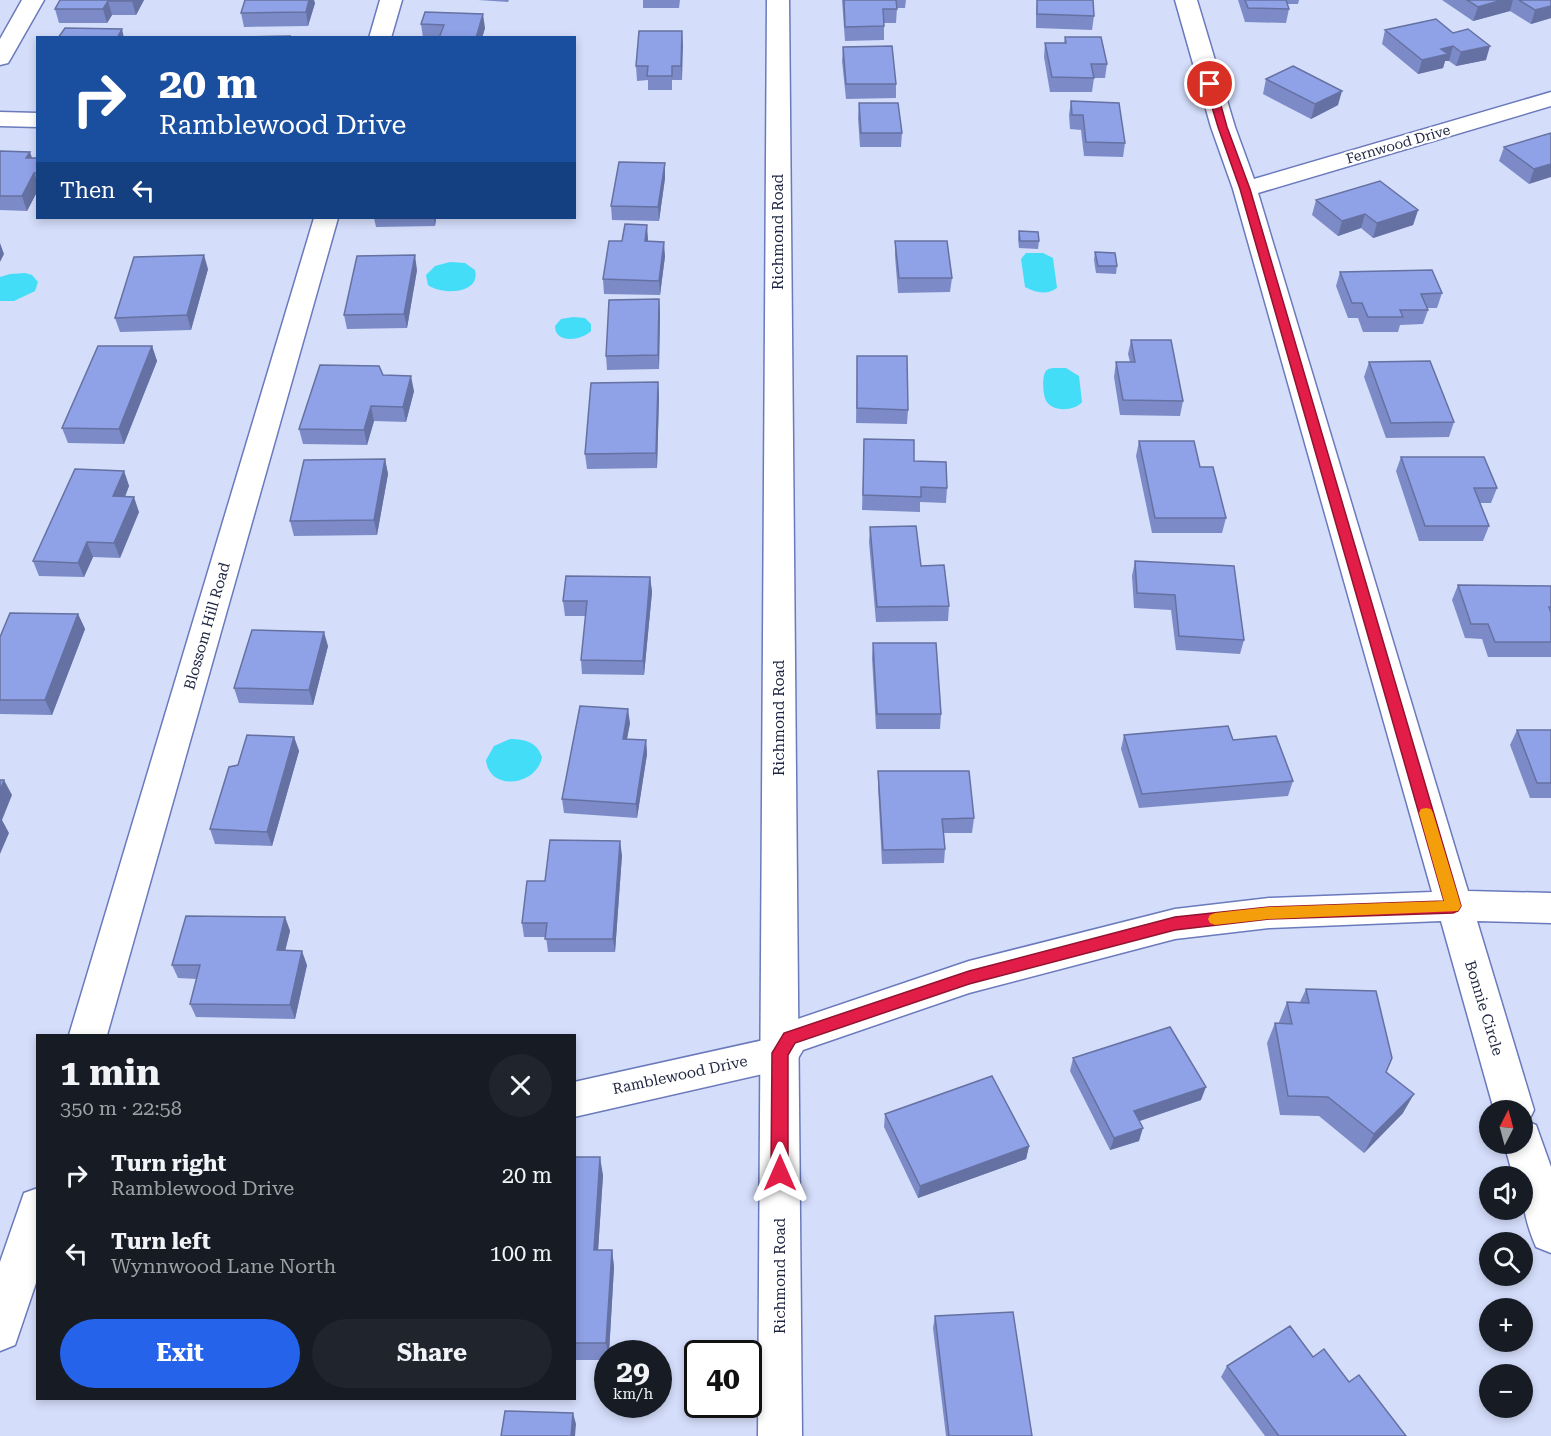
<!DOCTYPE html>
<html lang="en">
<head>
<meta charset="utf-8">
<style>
	:root { --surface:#171b24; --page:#20242c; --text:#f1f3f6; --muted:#9ea1a6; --accent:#2563eb }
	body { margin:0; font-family:"Roboto Serif",serif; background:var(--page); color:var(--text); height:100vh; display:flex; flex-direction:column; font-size:22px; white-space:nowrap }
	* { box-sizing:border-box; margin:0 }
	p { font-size:20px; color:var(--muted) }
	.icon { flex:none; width:33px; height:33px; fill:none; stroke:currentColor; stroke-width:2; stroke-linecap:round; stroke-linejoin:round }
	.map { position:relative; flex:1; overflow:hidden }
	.details { position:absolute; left:36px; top:1034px; width:540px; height:366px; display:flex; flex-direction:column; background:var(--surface); border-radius:0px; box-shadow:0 3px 9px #0003 }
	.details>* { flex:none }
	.guide { position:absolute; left:36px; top:36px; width:540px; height:183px; border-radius:0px; box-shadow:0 3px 9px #0003; background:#1a4fa0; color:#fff; overflow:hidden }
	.needle { width:39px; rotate:6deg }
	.tools { position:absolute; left:1479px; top:1100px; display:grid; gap:12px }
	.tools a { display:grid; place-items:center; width:54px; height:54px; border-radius:50%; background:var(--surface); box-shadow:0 3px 9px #0003; font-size:30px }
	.speed { position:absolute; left:594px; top:1340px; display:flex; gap:12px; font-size:30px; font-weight:700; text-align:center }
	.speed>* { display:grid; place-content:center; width:78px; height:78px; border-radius:50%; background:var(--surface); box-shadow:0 3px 9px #0003; line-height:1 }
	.speed small { font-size:15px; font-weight:400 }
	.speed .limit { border:3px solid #111; border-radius:9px; background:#fff; color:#111 }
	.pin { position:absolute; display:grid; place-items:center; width:51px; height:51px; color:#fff; margin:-26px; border:3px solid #fff; border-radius:50%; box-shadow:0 2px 6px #0007 }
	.me { position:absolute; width:66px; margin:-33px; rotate:0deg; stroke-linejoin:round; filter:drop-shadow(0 0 4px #0008) }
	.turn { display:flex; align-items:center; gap:21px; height:126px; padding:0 24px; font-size:27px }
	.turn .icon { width:78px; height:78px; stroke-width:2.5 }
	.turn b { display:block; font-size:42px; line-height:51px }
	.then { display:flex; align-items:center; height:57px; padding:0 24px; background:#0003; gap:12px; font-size:22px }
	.round { display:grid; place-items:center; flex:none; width:63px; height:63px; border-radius:32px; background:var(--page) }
	.head { display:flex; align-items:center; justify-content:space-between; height:102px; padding:0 24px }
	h1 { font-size:36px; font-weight:700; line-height:45px }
	.action { display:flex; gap:12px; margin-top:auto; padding:12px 24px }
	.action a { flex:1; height:69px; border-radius:36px; background:var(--accent); color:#fff; font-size:24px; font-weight:700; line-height:69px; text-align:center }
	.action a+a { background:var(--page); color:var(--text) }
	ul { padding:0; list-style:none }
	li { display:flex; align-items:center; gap:18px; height:78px; padding:0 24px }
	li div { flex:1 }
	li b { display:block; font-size:22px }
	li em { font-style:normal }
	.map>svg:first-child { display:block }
	.water { fill:#44ddf8 }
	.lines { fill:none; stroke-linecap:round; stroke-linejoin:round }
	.minor-casing { stroke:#6a7abc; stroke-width:3 }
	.tertiary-casing { stroke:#6a7abc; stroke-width:3 }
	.minor { fill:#fff; fill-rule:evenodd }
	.tertiary { fill:#fff; fill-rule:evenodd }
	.wall { fill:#7c8bc7 }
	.shaded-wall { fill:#6571a2 }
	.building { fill:#90a2e7; stroke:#6571a2; stroke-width:1.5 }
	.route { fill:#e11d48; stroke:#92132f; stroke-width:1.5 }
	.slow { fill:#f59e0b }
	.labels { text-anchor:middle; stroke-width:4.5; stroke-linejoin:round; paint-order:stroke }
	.far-street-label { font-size:14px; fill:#1e2540; stroke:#fff }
	.street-label { font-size:15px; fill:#1e2540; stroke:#fff }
</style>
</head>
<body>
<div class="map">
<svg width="1551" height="1436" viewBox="0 0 1551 1436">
	<rect width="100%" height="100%" fill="#d4ddfa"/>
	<path class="water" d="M1026 253H1043L1053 258 1057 288C1047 295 1036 293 1025 287L1021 259Z
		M450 262 465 263 475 270C481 295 441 295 428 285L426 275 435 266Z
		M25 273 32 275 38 282 35 291 14 301H0V277L10 274Z
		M573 317 585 318 591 324V331C581 341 555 344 555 326L561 319Z
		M1057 368H1066L1079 376 1082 402C1075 411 1054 412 1047 402 1043 398 1041 374 1047 370 1050 368 1053 368 1057 368Z
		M510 739C525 739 537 742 542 757 537 786 489 792 486 760L494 746Z"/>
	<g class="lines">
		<defs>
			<path id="minor" d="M22 0H44L11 58 8 63 0 65V39Z
				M380 0H402L391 38H369Z
				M1175 0H1197L1235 127 1254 179 1551 92V106L1258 193 1468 891 1551 893V923L1477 921 1534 1110 1528 1122 1536 1125 1551 1167V1253L1536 1247C1525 1221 1522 1204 1522 1176H1513L1504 1143H1522V1110H1494L1441 921 1269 928 1175 939 969 993 803 1050 794 1065 780 1070 574 1117V1082L768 1039 777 1026 969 961 1175 909 1269 898 1432 892 1233 189 1211 127Z
				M0 112 38 113V127L0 126Z
				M314 218H338L107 1035H69Z
				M38 1188V1277L15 1345 0 1351V1262L24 1193Z"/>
			<path id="tertiary" d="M767 0H789L802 1436H758Z"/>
		</defs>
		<use href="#minor" class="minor-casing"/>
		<use href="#tertiary" class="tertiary-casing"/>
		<use href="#minor" class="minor"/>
		<use href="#tertiary" class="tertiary"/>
	</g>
	<path class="wall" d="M60 0H144L136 15H112L107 23H59L55 9Z
		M478 0H509L508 2Z
		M643 0H680L679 8H643Z
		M842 0H906L905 8H897L896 23H884V40L845 41Z
		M1037 0H1093L1094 16 1092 30 1036 28V14Z
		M1238 0H1299L1298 4H1287L1289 9 1286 23 1245 22Z
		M1442 0H1551V18L1531 24 1510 11 1473 21Z
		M315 3 308 26 244 27 241 13Z
		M425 12 485 28 482 38H423L421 24Z
		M1436 19 1486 60 1456 66 1449 61H1445L1443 68 1418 74 1382 44 1385 30Z
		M682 31V80H672V90H648V80L637 81 636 66Z
		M1065 37 1107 64 1105 78H1094L1092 92H1050L1044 57 1045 43H1064Z
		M843 47 896 84V98L846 99 842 61Z
		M1266 79 1338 105 1311 119 1263 94Z
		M1071 101 1125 143 1123 157 1084 156 1081 130 1070 129 1069 115Z
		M859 103 902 133 901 147H860L858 118Z
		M1551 133 1529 184 1499 161 1504 147Z
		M0 151 32 158H38V190L27 211 0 210Z
		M665 163V178L659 221 612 220 611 206Z
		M1316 200 1418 210 1413 225 1373 238 1361 228 1338 236 1312 215Z
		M374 218H436L435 226 376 227Z
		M1019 231 1039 241 1038 249 1019 248 1018 239Z
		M648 239V241L665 256 660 295 604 294 603 279 622 241Z
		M895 241 952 278 950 292 898 293 895 256Z
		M1095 252 1117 266 1116 274 1096 273 1094 260Z
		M208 269 191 330 120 332 115 318Z
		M417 270 407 328 347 329 344 315Z
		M1340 272 1442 293 1437 308H1428V310L1423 324 1400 325 1398 332H1363L1358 318H1348L1336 286Z
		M659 299 660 313 659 369 607 370 606 356Z
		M1131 340 1183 401 1180 416 1120 415 1114 377 1116 362H1130L1128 354Z
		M152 346 157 361 124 444 68 443 62 428Z
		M857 356 908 410 907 424 856 423Z
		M1369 362 1454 422 1449 437 1386 438 1364 377Z
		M383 375 414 391 406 422 374 421 367 445 303 444 299 429Z
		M658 382 659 397 657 468 587 469 585 454Z
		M864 439 914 461 947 488 946 503 920 502V512L862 510Z
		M1139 441 1200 467 1226 518 1222 533H1152L1136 456Z
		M1401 457 1497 488 1491 503H1480L1489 526 1483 541H1419L1396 471Z
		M385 459 388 474 377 535 294 536 290 521Z
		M124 471 129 486 125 497 139 512 120 558 93 557 84 577 39 576 33 561Z
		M870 527 921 566 949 606 948 621 876 622 869 542Z
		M1135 561 1244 640 1240 654 1176 650 1171 610 1134 608 1132 576Z
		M650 577 652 592 644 675 582 674 581 660 586 616H565L563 601Z
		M1458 585 1551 586V657H1488L1482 639 1465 638 1452 600Z
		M78 614 85 629 52 715 0 714V637Z
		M873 643 941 714 940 729H876L872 658Z
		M328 646 313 705 239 703 234 688Z
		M630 723 627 739 646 740 647 754 637 818 564 813 562 799Z
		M1517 730H1551V798H1530L1510 745Z
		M1124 735 1233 740 1293 781 1288 796 1139 808 1121 749Z
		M294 737 299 751 272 846 215 844 210 829 238 765Z
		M878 771 974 818 972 833H944L945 849 944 863 882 864 878 786Z
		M622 855 615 952H548L546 937H524L522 923 545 881Z
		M285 917 290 931 285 950 307 965 295 1019 196 1017 190 1004 197 979 178 978 172 965Z
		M1306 989 1386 1072 1403 1113 1364 1153 1319 1116 1280 1115 1267 1043 1275 1023H1279V1022L1287 1002H1300Z
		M1073 1058 1201 1100 1140 1121 1139 1141 1110 1150 1070 1071Z
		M885 1114 1029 1146 1026 1159 918 1198 884 1127Z
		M574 1157 603 1175 598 1250H612L614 1267 609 1353H608V1360H574Z
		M935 1316 1032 1436H946L933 1328Z
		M1313 1357 1349 1382 1406 1436H1265L1221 1377 1227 1366Z"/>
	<path class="shaded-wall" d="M133 0H144L136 15 132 1Z
		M309 0H314L315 3 308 26 306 12Z
		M1502 0H1513L1510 11 1473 21 1478 7Z
		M108 1 112 15 107 23 103 9Z
		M1551 6V18L1531 24 1535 10Z
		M483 14 485 28 482 38H476Z
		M122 29 124 38H117Z
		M682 31 683 45 682 80 681 66Z
		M1453 46 1449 61H1445L1443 68 1418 74 1422 60 1441 49Z
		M1490 46 1486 60 1456 66 1461 52Z
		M1342 91 1338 105 1311 119 1315 104Z
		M30 152 35 166 26 158Z
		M665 163V178L659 221 658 207Z
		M1551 164V177L1529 184 1534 169Z
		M34 173 38 184V190L27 211 22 196Z
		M1418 210 1413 225 1373 238 1377 223Z
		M1365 214 1361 228 1338 236 1342 221Z
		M434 218H436L435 226Z
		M647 225 648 239 646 256 645 241Z
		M664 242 665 256 660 295 659 281Z
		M0 243 4 254 0 262Z
		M204 255 208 269 191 330 187 315Z
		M415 255 417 270 407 328 404 314Z
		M659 299 660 313 659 369 658 355Z
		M152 346 157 361 124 444 119 429Z
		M411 376 414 391 406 422 403 407Z
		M658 382 659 397 657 468 656 453Z
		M371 406 374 421 367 445 364 430Z
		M385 459 388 474 377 535 374 520Z
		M124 471 129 486 119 511 113 496Z
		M134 497 139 512 120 558 114 543Z
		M87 542 93 557 84 577 78 563Z
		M650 577 652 592 644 675 643 661Z
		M78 614 85 629 52 715 45 700Z
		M324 632 328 646 313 705 309 690Z
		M628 709 630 723 624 754 623 739Z
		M294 737 299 751 272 846 267 832Z
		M646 740 647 754 637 818 636 804Z
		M4 780 12 795 2 820 9 833 0 854V791Z
		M620 841 622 855 615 952 613 939Z
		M285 917 290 931 282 964 277 950Z
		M302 951 307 965 295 1019 290 1005Z
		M1206 1087 1201 1100 1130 1124 1134 1111Z
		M1414 1094 1403 1113 1364 1153 1374 1134Z
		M1143 1128 1139 1141 1110 1150 1114 1138Z
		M1029 1146 1026 1159 918 1198 920 1186Z
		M600 1157 603 1175 597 1267 594 1250Z
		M612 1250 614 1267 609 1353H608L606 1343Z
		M573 1413 576 1424 575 1436H571Z"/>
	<path class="building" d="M60 0H133L132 1H108L103 9H55Z
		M245 0H309L306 12 241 13Z
		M844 0H896L897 9H883L884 26 845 27Z
		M1037 0H1093L1094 16 1037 14Z
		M1245 0H1286L1289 9 1248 8Z
		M1467 0H1502L1478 7Z
		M1519 0H1551V6L1535 10Z
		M425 12 483 14 476 38H439L444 25 421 24Z
		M1436 19 1453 33 1468 29 1490 46 1461 52 1453 46 1441 49 1448 54 1422 60 1385 30Z
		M65 28 122 29 117 38H58Z
		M639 31H682L681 66H672V76H647L648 66H636Z
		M290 36 289 38H238V37Z
		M1065 37H1101L1107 64H1091L1094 78 1052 77 1045 43H1066Z
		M892 46 896 84H846L843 47Z
		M1293 66 1342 91 1315 104 1266 79Z
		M1071 101 1119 103 1125 143 1086 142 1083 115H1072Z
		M859 103H898L902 133H861Z
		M1551 133V164L1534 169 1504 147Z
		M0 151 30 152 26 158H38V173H34L22 196H0Z
		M619 162 665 163 658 207 611 206Z
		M1380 181 1418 210 1377 223 1365 214 1342 221 1316 200Z
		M625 224 647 225 645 241 664 242 659 281 603 279 609 241H622Z
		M1019 231 1038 232 1039 241H1020Z
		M895 241H947L952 278H899Z
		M1095 252 1115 253 1117 266H1098Z
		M204 255 187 315 115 318 134 257Z
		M415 255 404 314 344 315 357 256Z
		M1432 270 1442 293 1421 294 1428 310H1400L1403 317H1368L1362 303H1352L1340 272Z
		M659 299 658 355 606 356 609 300Z
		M1131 340H1171L1183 401 1123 400 1116 362H1135Z
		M98 346H152L119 429 62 428Z
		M857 356H907L908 410 857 408Z
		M1430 361 1454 422 1391 423 1369 362Z
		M320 365 379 366 383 375 411 376 403 407 371 406 364 430 299 429Z
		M658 382 656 453 585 454 591 383Z
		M864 439 914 440V461L946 462 947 488 921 487V497L863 495Z
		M1139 441H1194L1200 467H1213L1226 518H1155Z
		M1401 457H1484L1497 488H1474L1489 526H1425Z
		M385 459 374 520 290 521 304 460Z
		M75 469 124 471 113 496 134 497 114 543 87 542 78 563 33 561Z
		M916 526 921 566 944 565 949 606 877 607 870 527Z
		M1135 561 1234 566 1244 640 1179 636 1175 595 1137 593Z
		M566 576 650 577 643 661 581 660 587 601H563Z
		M1458 585 1551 586V607H1549L1551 613V642H1495L1488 624H1471Z
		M10 613 78 614 45 700H0V637Z
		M252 630 324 632 309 690 234 688Z
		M873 643H936L941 714H877Z
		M580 706 628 709 623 739 646 740 636 804 562 799Z
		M1228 726 1233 740 1276 736 1293 781 1142 794 1124 735Z
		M1517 730H1551V783H1537Z
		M247 735 294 737 267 832 210 829 229 767 238 765Z
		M878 771H969L974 818 942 819 945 849 883 850Z
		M0 780H4L0 791Z
		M550 840 620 841 613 939H545L547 923H522L527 881H545Z
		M186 916 285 917 277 950 302 951 290 1005 190 1004 200 965H172Z
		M1306 989 1376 991 1392 1058 1386 1072 1414 1094 1374 1134 1328 1097 1288 1096 1275 1023 1292 1024 1287 1002 1309 1003Z
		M1170 1027 1206 1087 1134 1111 1143 1128 1114 1138 1073 1058Z
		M992 1076 1029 1146 920 1186 885 1114Z
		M574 1157H600L594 1250H612L606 1343H574Z
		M1013 1312 1032 1436H949L935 1316Z
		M1290 1326 1313 1357 1324 1349 1349 1382 1359 1375 1406 1436H1279L1227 1366Z
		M505 1411 573 1413 571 1436H501Z"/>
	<path class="route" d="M1210 81 1215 84 1227 127 1250 189 1461 906 1458 911 1453 913 1269 919 1175 930 969 984 795 1043 788 1055V1173L786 1178 780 1181 774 1178 771 1173 772 1053 784 1033 969 971 1175 917 1269 907 1444 901 1240 189 1218 127 1205 84Z"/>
	<path class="slow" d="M1426 808 1431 809 1433 813 1461 906 1458 911 1269 919 1215 925 1210 923 1208 919 1210 915 1215 913 1269 907 1444 901 1419 813 1421 809Z"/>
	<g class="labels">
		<g class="far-street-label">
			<text transform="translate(1398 144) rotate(-16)" y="5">Fernwood Drive</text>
		</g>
		<g class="street-label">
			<text transform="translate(778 232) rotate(-90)" y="5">Richmond Road</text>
			<text transform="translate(207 626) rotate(-74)" y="5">Blossom Hill Road</text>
			<text transform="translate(779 718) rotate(-90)" y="5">Richmond Road</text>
			<text transform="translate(1484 1008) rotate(73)" y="5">Bonnie Circle</text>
			<text transform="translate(680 1075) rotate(-12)" y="5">Ramblewood Drive</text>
			<text transform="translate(780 1276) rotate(-90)" y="5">Richmond Road</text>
		</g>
	</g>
</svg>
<div class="tools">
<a><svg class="needle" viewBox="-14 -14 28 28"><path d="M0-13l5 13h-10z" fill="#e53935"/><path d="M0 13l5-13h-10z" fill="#9ea1a6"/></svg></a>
<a><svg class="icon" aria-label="sound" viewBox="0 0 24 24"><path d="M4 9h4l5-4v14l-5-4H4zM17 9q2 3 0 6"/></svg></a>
<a><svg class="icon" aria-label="search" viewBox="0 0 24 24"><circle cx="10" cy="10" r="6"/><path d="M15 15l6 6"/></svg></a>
<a>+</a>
<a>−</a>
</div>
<div class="speed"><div>29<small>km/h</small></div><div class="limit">40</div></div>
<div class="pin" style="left:1210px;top:84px;background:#d93025"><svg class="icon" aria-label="arrive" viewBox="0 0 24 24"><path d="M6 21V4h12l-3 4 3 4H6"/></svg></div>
<svg class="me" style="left:780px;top:1173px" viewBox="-20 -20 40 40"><path d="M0-17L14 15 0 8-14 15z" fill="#e11d48" stroke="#fff" stroke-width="4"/></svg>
<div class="guide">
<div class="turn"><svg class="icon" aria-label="right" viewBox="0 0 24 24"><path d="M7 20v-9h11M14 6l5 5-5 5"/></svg><div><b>20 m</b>Ramblewood Drive</div></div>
<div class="then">Then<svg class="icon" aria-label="left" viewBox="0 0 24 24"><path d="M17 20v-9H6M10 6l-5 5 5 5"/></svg></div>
</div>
<section class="details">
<div class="head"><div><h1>1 min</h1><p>350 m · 22:58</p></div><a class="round"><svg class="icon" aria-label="close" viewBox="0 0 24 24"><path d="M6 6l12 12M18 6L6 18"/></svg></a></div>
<ul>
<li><svg class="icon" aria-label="right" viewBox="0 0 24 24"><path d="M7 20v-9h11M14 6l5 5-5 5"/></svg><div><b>Turn right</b><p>Ramblewood Drive</p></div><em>20 m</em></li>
<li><svg class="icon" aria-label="left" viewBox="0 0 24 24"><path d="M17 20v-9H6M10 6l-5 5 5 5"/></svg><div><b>Turn left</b><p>Wynnwood Lane North</p></div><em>100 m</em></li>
</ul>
<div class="action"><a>Exit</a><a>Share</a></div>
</section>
</div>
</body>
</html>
